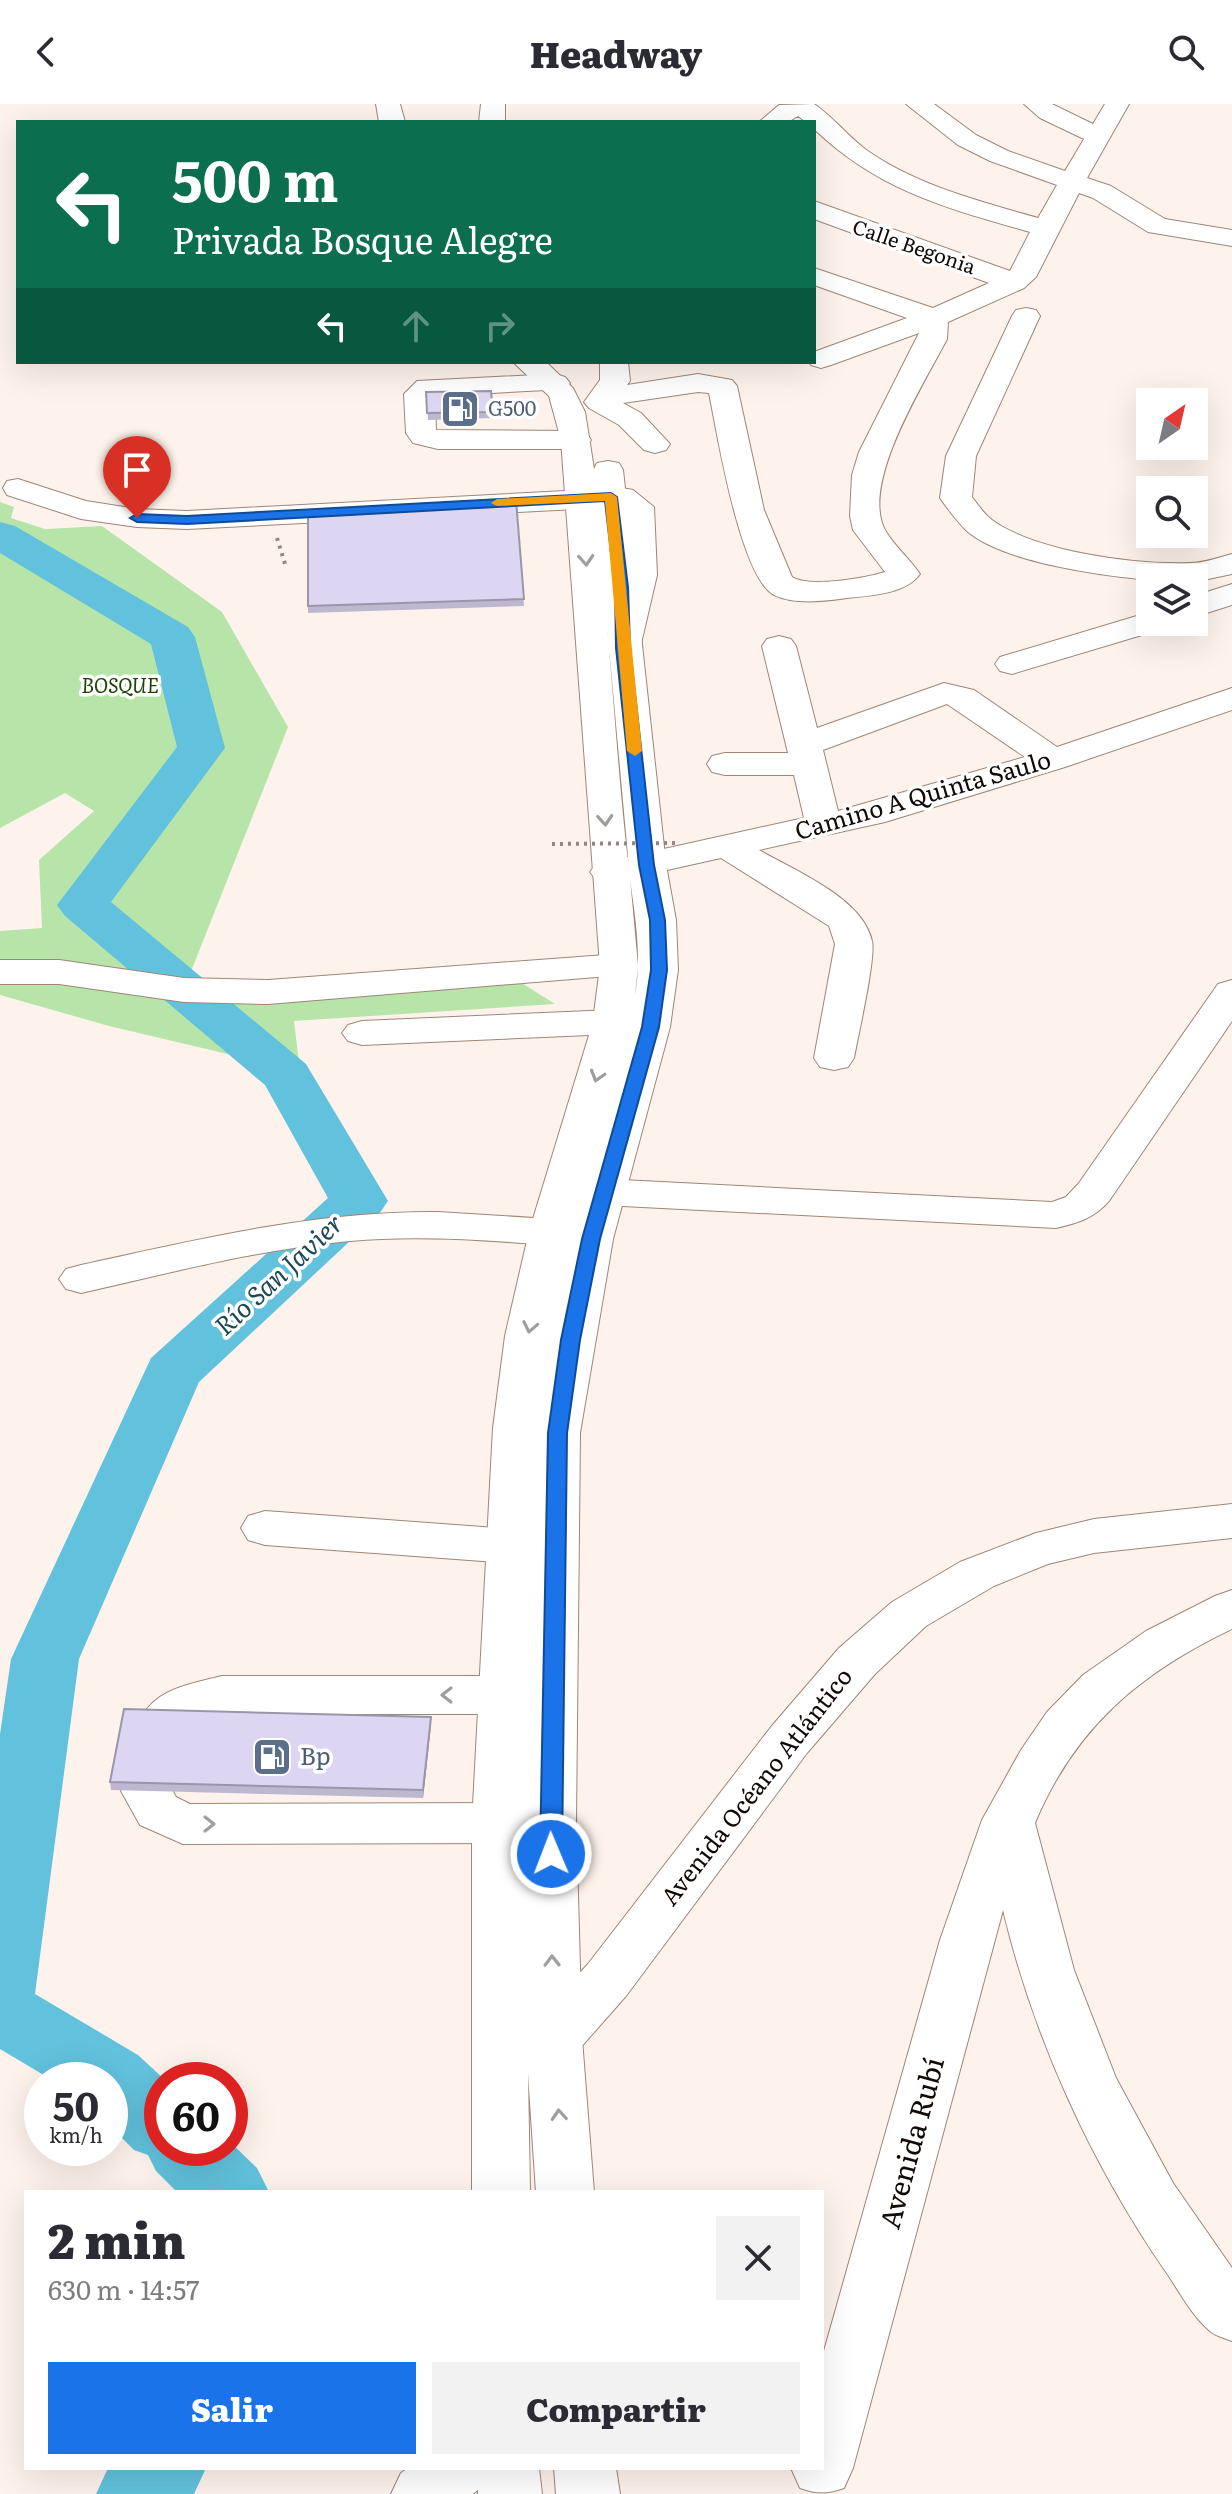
<!DOCTYPE html>
<html lang="es">
<head>
<meta charset="utf-8">
<style>
	:root { --surface:#fff; --page:#f2f2f3; --text:#2b2b33; --muted:#7c7c81; --accent:#1a73e8 }
	body { margin:0; font-family:Literata,serif; background:var(--page); color:var(--text); height:100vh; display:flex; flex-direction:column; font-size:30px; white-space:nowrap }
	* { box-sizing:border-box; margin:0 }
	p { font-size:26px; color:var(--muted) }
	.icon { flex:none; width:44px; height:44px; fill:none; stroke:currentColor; stroke-width:2; stroke-linecap:round; stroke-linejoin:round }
	.map { position:relative; flex:1; overflow:hidden }
	.sheet { position:absolute; left:24px; top:2086px; width:800px; height:280px; display:flex; flex-direction:column; background:var(--surface); border-radius:0px; box-shadow:0 8px 32px #0002 }
	.sheet>* { flex:none }
	.top-card { position:absolute; left:16px; top:16px; width:800px; height:244px; border-radius:0px; box-shadow:0 8px 32px #0002; background:#0b6e4f; color:#fff; overflow:hidden }
	.needle { width:52px; rotate:34deg }
	.tools { position:absolute; left:1136px; top:284px; display:grid; gap:16px }
	.tools a { display:grid; place-items:center; width:72px; height:72px; border-radius:0px; background:var(--surface); box-shadow:0 8px 32px #0002; font-size:40px }
	.speed { position:absolute; left:24px; top:1958px; display:flex; gap:16px; font-size:40px; font-weight:700; text-align:center }
	.speed>* { display:grid; place-content:center; width:104px; height:104px; border-radius:50%; background:var(--surface); box-shadow:0 8px 32px #0002; line-height:1 }
	.speed small { font-size:20px; font-weight:400 }
	.speed .limit { border:12px solid #d22; background:#fff; color:#111 }
	.pin { position:absolute; display:grid; place-items:center; width:68px; height:68px; color:#fff; margin:-82px -34px; border-radius:50% 50% 50% 0; rotate:-45deg; box-shadow:0 0 8px #0007 }
	.pin .icon { rotate:45deg }
	.me { position:absolute; width:88px; margin:-44px; rotate:359deg; stroke-linejoin:round; filter:drop-shadow(0 0 6px #0008) }
	.turn { display:flex; align-items:center; gap:28px; height:168px; padding:0 24px; font-size:36px }
	.turn .icon { width:104px; height:104px; stroke-width:2.5 }
	.turn b { display:block; font-size:56px; line-height:68px }
	.lanes { display:flex; align-items:center; height:76px; padding:0 24px; background:#0003; justify-content:center; gap:40px; direction:ltr }
	.lanes .off { opacity:.35 }
	.round { display:grid; place-items:center; flex:none; width:84px; height:84px; border-radius:0px; background:var(--page) }
	.summary { display:flex; align-items:center; justify-content:space-between; height:136px; padding:0 24px }
	h1 { font-size:48px; font-weight:800; line-height:60px }
	.action { display:flex; gap:16px; margin-top:auto; padding:16px 24px }
	.action a { flex:1; height:92px; border-radius:0px; background:var(--accent); color:#fff; font-size:32px; font-weight:800; line-height:92px; text-align:center }
	.action a+a { background:var(--page); color:var(--text) }
	header { display:flex; justify-content:space-between; align-items:center; height:104px; padding:0 24px; background:var(--surface); font-size:36px; font-weight:800 }
	.map>svg:first-child { display:block }
	.green { fill:#b7e5a9 }
	.lines { fill:none; stroke-linecap:round; stroke-linejoin:round }
	.river { fill:#62c2dd; fill-rule:evenodd }
	.minor-casing { stroke:#9f8676; stroke-width:2 }
	.major-casing { stroke:#9f8676; stroke-width:2 }
	.path { stroke:#918681; stroke-width:4; stroke-dasharray:3 5; stroke-linecap:butt }
	.minor { fill:#fff; fill-rule:evenodd }
	.major { fill:#fff; fill-rule:evenodd }
	.path-bridge { stroke:#918681; stroke-width:4; stroke-dasharray:3 5; stroke-linecap:butt }
	.wall { fill:#bdb8d0 }
	.shaded-wall { fill:#9a96a9 }
	.building { fill:#dcd6f2; stroke:#9a96a9; stroke-width:2 }
	.oneway { stroke:#a09d9b }
	.route { fill:#1a73e8; stroke:#114b97; stroke-width:2 }
	.slow { fill:#f59e0b }
	.labels { text-anchor:middle; stroke-width:7; stroke-linejoin:round; paint-order:stroke }
	.far-street-label { font-size:20px; fill:#120905; stroke:#fff }
	.far-service-label { font-size:20px; fill:#4e5e75; stroke:#fff; text-anchor:start }
	.far-park-label { font-size:20px; font-style:italic; fill:#194505; stroke:#fff }
	.street-label { font-size:24px; fill:#120905; stroke:#fff }
	.service-label { font-size:24px; fill:#4e5e75; stroke:#fff; text-anchor:start }
	.water-label { font-size:26px; font-style:italic; fill:#1d4854; stroke:#fff }
	.near-street-label { font-size:28px; fill:#120905; stroke:#fff }
</style>
</head>
<body>
<header><svg class="icon" aria-label="back" viewBox="0 0 24 24"><path d="M15 5l-7 7 7 7"/></svg>Headway<svg class="icon" aria-label="search" viewBox="0 0 24 24"><circle cx="10" cy="10" r="6"/><path d="M15 15l6 6"/></svg></header>
<div class="map">
<svg width="1232" height="2390" viewBox="0 0 1232 2390">
	<rect width="100%" height="100%" fill="#fef3ec"/>
	<path class="green" d="M0 398 14 403 11 414 45 425 102 422 222 508 288 623 184 885 503 867 555 900 294 917 300 967 109 922 0 891V827L42 824 39 756 94 707 65 689 0 724Z"/>
	<g class="lines">
		<path class="river" d="M0 418 15 422 188 523 195 533 225 644 111 798 306 960 388 1097 379 1110 199 1278 79 1555 35 1890 138 1951 165 1976H162V2044H230V2038L257 2064 269 2088H177L156 2067 148 2051 134 2046 110 2022V1976H52L0 1945V1630L11 1555 151 1254 328 1094 265 981 65 812 57 801 177 643 151 540 0 449Z
			M108 2364H206L194 2390H96Z"/>
		<defs>
			<path id="minor" d="M481 0H505V18H479Z
				M814 0C833 13 847 31 865 45 915 81 979 97 1038 114L1057 81 990 57 958 41 906 0H934L976 31 1008 47 1065 67 1084 35 1040 14 1024 0H1052L1093 20 1105 0H1129L1087 74 1111 82 1165 115 1232 126V142L1148 128 1093 94 1079 89 1036 173 1024 184 948 218 947 235C925 278 860 379 885 426 894 442 910 455 920 470 906 490 869 492 847 494 824 497 795 501 774 491 740 473 717 328 709 289L698 288 623 299 641 309 670 340 666 346 655 349 644 346 619 321 589 304 584 298 600 276V258H628L630 277 627 281 698 270 732 276 737 282 764 406 792 473C809 484 866 474 885 468L853 426 850 412 852 371 859 348 919 229 831 261 821 264 811 261 809 258H814V248L907 214 814 181V164L933 204 989 179 814 115V97L1010 167 1030 128C946 104 879 87 814 25V18H806L798 12 788 18H759L779 1Z
				M1026 204 1036 206 1040 212 976 352 972 393C978 401 984 410 992 416 1036 448 1136 461 1190 459 1204 459 1218 454 1232 450V470L1194 478V474H1150V476C1102 472 1006 459 968 428 958 419 948 405 940 394L946 352 1012 212 1016 206Z
				M555 270 565 273 570 279 565 285 435 292 436 326 576 327 587 330 591 336 587 342 576 345H438L413 339 406 329 404 290 417 277Z
				M18 375 86 397 137 405 187 407 622 384 633 386 654 403 657 471 640 544 635 551 623 554 611 551 606 544 625 471 623 407 616 403 187 425 137 423 81 415 7 391 3 384 7 377Z
				M1232 480V501L1194 513V492Z
				M1150 508V518H1167L1162 525 1012 570 1000 567 995 560 1000 553Z
				M779 532 791 535 796 542 817 624 944 579 974 586 1057 643 1232 584V606L1065 663 885 718 759 746C795 767 863 794 872 837 876 854 858 932 854 954L848 963 834 966 820 963 814 954 835 840 829 822 721 754 609 779 596 776 590 768 596 760 804 714 794 671H725L712 668 707 660 712 652 725 649H788L762 542 767 535ZM947 600 1025 653 838 707 823 646Z
				M619 850 633 854 638 862 633 870 268 900 184 898 59 880H0V856H59L184 874 268 876Z
				M1232 876V917L1109 1097C1094 1114 1078 1119 1056 1124L603 1101 588 1097 582 1088 588 1079 603 1075 1052 1098 1066 1093 1079 1079 1218 880Z
				M613 906 627 910 633 918 627 926 613 930 362 941 348 937 342 929 348 921 362 917Z
				M438 1108 550 1115 565 1118 571 1128 565 1138 550 1141C483 1136 416 1131 350 1137 259 1145 170 1169 81 1189L66 1185 59 1175 66 1165 81 1161C199 1135 315 1107 438 1108Z
				M1232 1400V1434L1094 1449 1048 1460 994 1482 926 1522 875 1570 807 1649 626 1892 574 1951 532 1961 512 1954 504 1938 512 1922 538 1914 588 1860 771 1623 839 1544 892 1498 960 1458 1036 1429 1094 1415Z
				M265 1407 510 1425 527 1430 534 1442 527 1454 510 1459 265 1441 248 1436 241 1424 248 1412Z
				M1232 1486V1525C1140 1569 1075 1623 1035 1719L1074 1866 1116 1974 1173 2079 1232 2164V2237C1225 2234 1215 2232 1210 2227 1192 2212 1179 2187 1166 2168 1091 2059 1034 1935 1003 1806L853 2364 844 2384C827 2390 817 2390 800 2384L791 2364H822V2254L940 1836 982 1716 1021 1646 1047 1608 1083 1571 1146 1527 1215 1492Z
				M222 1572H538L556 1578 563 1591 556 1604 538 1610H222C191 1618 182 1638 148 1627L141 1614C157 1584 191 1580 222 1572Z
				M147 1667 165 1673 176 1693 190 1700 533 1699 552 1705 559 1719 552 1733 533 1739 183 1740 140 1721 121 1687 129 1673Z
				M408 2364H489L480 2384 473 2390H391L401 2369Z"/>
			<path id="major" d="M376 0H400L405 18H379Z
				M513 258H546L573 284 585 308 594 365 597 359 608 357 619 359 623 366 666 761 676 816 678 866 670 923 613 1135 580 1329 576 1719 582 1935 594 2088H536L528 1969 530 2088H472V1720L493 1324 505 1232 529 1128 593 918 600 862 561 336 549 292ZM607 521C614 600 619 680 628 758 633 804 643 845 635 892L638 862Z
				M477 2364H539L542 2390H478Z
				M554 2364H616L620 2390H556Z"/>
		</defs>
		<use href="#minor" class="minor-casing"/>
		<use href="#major" class="major-casing"/>
		<path class="path" d="M277 434 286 463"/>
		<use href="#minor" class="minor"/>
		<use href="#major" class="major"/>
		<path class="path-bridge" d="M552 740 675 739"/>
	</g>
	<path class="wall" d="M491 287 493 314 428 316 426 288Z
		M516 396 524 502 308 509V502Z
		M431 1621 423 1694 111 1686 110 1678Z"/>
	<path class="shaded-wall" d="M431 1613V1621L423 1694V1686Z"/>
	<path class="building" d="M491 287 493 308 427 309 426 288Z
		M516 396 524 495 308 502V410Z
		M124 1605 431 1613 423 1686 110 1678Z"/>
	<defs><path id="oneway-chevron" d="M-2-3.5L2.5 0L-2 3.5" fill="none" stroke-width="1.6" stroke-linecap="round" stroke-linejoin="round" transform="scale(2)"/></defs>
	<g class="oneway">
		<use href="#oneway-chevron" transform="translate(586 456) rotate(86)"/>
		<use href="#oneway-chevron" transform="translate(605 716) rotate(86)"/>
		<use href="#oneway-chevron" transform="translate(597 972) rotate(107)"/>
		<use href="#oneway-chevron" transform="translate(530 1223) rotate(101)"/>
		<use href="#oneway-chevron" transform="translate(447 1591) rotate(-180)"/>
		<use href="#oneway-chevron" transform="translate(209 1720)"/>
		<use href="#oneway-chevron" transform="translate(552 1857) rotate(-91)"/>
		<use href="#oneway-chevron" transform="translate(559 2011) rotate(-94)"/>
	</g>
	<path class="route" d="M611 389 617 393 628 483 630 544 654 761 665 816 667 866 659 923 600 1135 580 1236 567 1329 562 1750 558 1756 551 1758 543 1756 540 1750 548 1329 561 1236 582 1135 642 923 651 866 650 816 639 761 616 544 615 483 605 397 187 420 137 418 130 414 137 410 187 412Z"/>
	<path class="slow" d="M611 389 617 393 642 647 635 652 627 647 605 397 497 402 491 399 497 395Z"/>
	<defs>
		<symbol id="fuel-square" viewBox="-11 -11 22 22"><rect x="-9" y="-9" width="18" height="18" rx="4" fill="#5c6f8a" stroke="#fff"/><path d="M-5.5-6h7V0h2V4h1.3V-2.5L3-4.5l.8-.8L6-3V5H2.5V1h-1V6h-7ZM-4.2-4.7v3.2H.2V-4.7Z" fill="#fff"/></symbol>
	</defs>
	<g fill-rule="evenodd">
		<use href="#fuel-square" x="438" y="283" width="44" height="44"/>
		<use href="#fuel-square" x="250" y="1631" width="44" height="44"/>
	</g>
	<g class="labels">
		<g class="far-street-label">
			<text transform="translate(914 143) rotate(19)" y="7">Calle Begonia</text>
		</g>
		<g class="far-service-label">
			<text x="488" y="312">G500</text>
		</g>
		<g class="far-park-label">
			<text x="120" y="589">BOSQUE</text>
		</g>
		<g class="street-label">
			<text transform="translate(923 692) rotate(-16)" y="8">Camino A Quinta Saulo</text>
			<text transform="translate(757 1683) rotate(-52)" y="8">Avenida Océano Atlántico</text>
		</g>
		<g class="service-label">
			<text x="300" y="1661">Bp</text>
		</g>
		<g class="water-label">
			<text transform="translate(279 1171) rotate(-43)" y="9">Río San Javier</text>
		</g>
		<g class="near-street-label">
			<text transform="translate(912 2039) rotate(-75)" y="10">Avenida Rubí</text>
		</g>
	</g>
</svg>
<div class="tools">
<a><svg class="needle" viewBox="-14 -14 28 28"><path d="M0-13l5 13h-10z" fill="#e53935"/><path d="M0 13l5-13h-10z" fill="#7c7c81"/></svg></a>
<a><svg class="icon" aria-label="search" viewBox="0 0 24 24"><circle cx="10" cy="10" r="6"/><path d="M15 15l6 6"/></svg></a>
<a><svg class="icon" aria-label="layers" viewBox="0 0 24 24"><path d="M12 4l9 5-9 5-9-5zM3 14l9 5 9-5"/></svg></a>
</div>
<div class="speed"><div>50<small>km/h</small></div><div class="limit">60</div></div>
<div class="pin" style="left:137px;top:414px;background:#d93025"><svg class="icon" aria-label="arrive" viewBox="0 0 24 24"><path d="M6 21V4h12l-3 4 3 4H6"/></svg></div>
<svg class="me" style="left:551px;top:1750px" viewBox="-20 -20 40 40"><circle r="17" fill="#1a73e8" stroke="#fff" stroke-width="3"/><path d="M0-11L8 9 0 5-8 9z" fill="#fff"/></svg>
<div class="top-card">
<div class="turn"><svg class="icon" aria-label="left" viewBox="0 0 24 24"><path d="M17 20v-9H6M10 6l-5 5 5 5"/></svg><div><b>500 m</b>Privada Bosque Alegre</div></div>
<div class="lanes"><svg class="icon" aria-label="left" viewBox="0 0 24 24"><path d="M17 20v-9H6M10 6l-5 5 5 5"/></svg><svg class="icon off" aria-label="ahead" viewBox="0 0 24 24"><path d="M12 20V5M6 11l6-6 6 6"/></svg><svg class="icon off" aria-label="right" viewBox="0 0 24 24"><path d="M7 20v-9h11M14 6l5 5-5 5"/></svg></div>
</div>
<section class="sheet">
<div class="summary"><div><h1>2 min</h1><p>630 m · 14:57</p></div><a class="round"><svg class="icon" aria-label="close" viewBox="0 0 24 24"><path d="M6 6l12 12M18 6L6 18"/></svg></a></div>
<div class="action"><a>Salir</a><a>Compartir</a></div>
</section>
</div>
</body>
</html>
